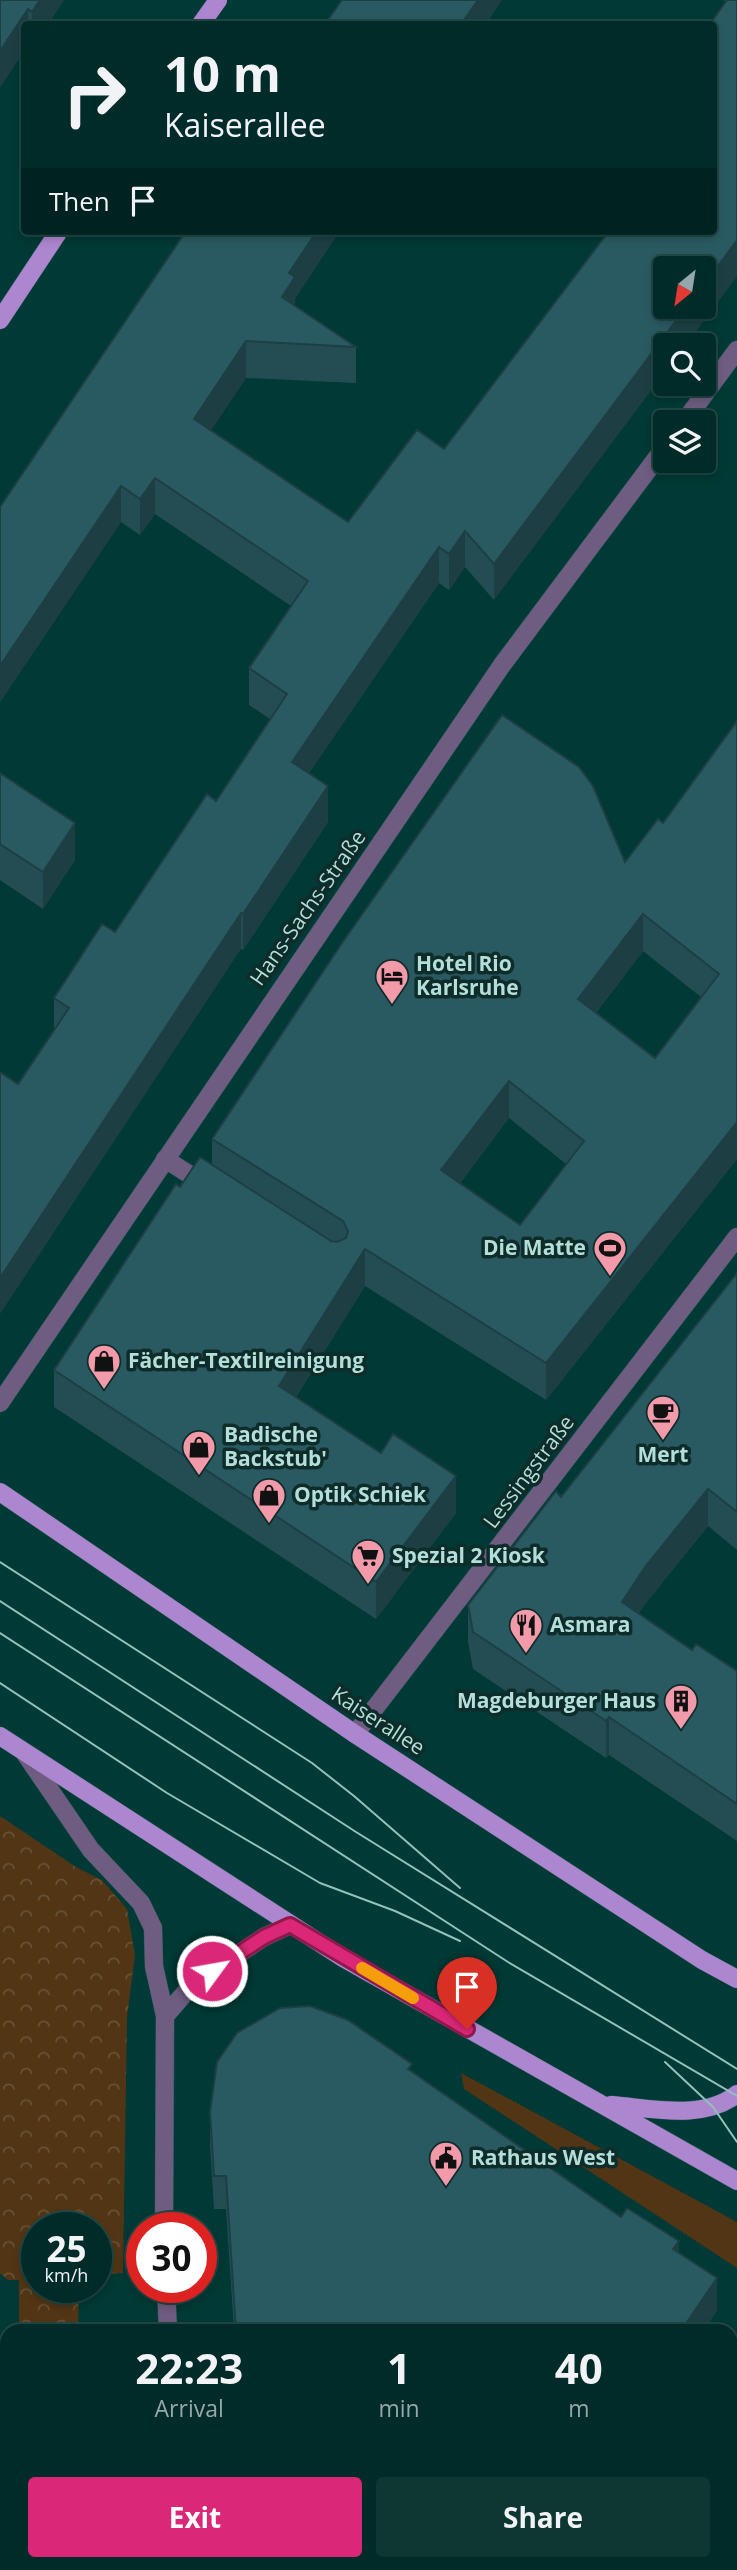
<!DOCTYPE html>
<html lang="en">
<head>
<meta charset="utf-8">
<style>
	:root { --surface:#002b28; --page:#0e3734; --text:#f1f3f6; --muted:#95a7a8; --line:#224745; --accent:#db2777 }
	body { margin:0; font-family:"Open Sans",sans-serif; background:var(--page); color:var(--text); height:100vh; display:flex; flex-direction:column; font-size:26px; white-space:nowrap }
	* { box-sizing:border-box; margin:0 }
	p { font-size:23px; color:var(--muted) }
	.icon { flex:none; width:38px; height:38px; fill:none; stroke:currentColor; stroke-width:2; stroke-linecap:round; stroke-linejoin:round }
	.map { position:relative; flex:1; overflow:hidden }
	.panel { position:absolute; left:0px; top:2324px; width:738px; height:247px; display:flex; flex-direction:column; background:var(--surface); border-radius:21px 21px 0 0; box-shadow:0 4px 10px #0003,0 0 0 2px var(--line) }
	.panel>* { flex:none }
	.hud { position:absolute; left:21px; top:21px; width:696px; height:214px; border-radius:7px; box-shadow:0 4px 10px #0003,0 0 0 2px var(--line); background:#002b28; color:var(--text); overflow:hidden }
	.needle { width:46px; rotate:210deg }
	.controls { position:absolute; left:653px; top:256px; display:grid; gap:14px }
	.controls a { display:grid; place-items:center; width:63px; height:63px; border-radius:7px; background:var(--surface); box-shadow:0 4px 10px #0003,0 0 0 2px var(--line); font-size:35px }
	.speed { position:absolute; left:21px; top:2212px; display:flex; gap:14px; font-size:35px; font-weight:700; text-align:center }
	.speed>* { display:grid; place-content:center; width:91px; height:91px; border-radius:50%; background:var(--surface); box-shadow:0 4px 10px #0003,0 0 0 2px var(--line); line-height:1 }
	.speed small { font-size:18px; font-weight:400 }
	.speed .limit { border:10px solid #d22; background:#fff; color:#111 }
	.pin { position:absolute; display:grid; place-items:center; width:60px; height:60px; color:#fff; margin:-72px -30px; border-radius:50% 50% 50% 0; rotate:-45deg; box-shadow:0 0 7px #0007 }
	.pin .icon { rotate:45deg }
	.me { position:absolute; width:77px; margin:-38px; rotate:58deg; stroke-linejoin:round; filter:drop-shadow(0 0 5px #0008) }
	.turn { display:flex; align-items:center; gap:24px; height:147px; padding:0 28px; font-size:32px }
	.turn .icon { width:91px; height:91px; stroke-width:2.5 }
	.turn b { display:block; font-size:49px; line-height:60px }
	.then { display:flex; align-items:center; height:66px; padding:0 28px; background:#0003; gap:14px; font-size:26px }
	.eta { display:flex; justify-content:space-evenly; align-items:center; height:119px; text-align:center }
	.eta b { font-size:42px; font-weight:700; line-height:49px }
	.button { display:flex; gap:14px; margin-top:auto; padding:14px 28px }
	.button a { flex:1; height:80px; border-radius:7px; background:var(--accent); color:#fff; font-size:28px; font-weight:700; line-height:80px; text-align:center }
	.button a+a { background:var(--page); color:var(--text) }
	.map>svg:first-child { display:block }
	.green { fill:#513515 }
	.park { fill:url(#park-crowns) }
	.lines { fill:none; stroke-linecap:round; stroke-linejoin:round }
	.service-casing { stroke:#205753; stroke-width:19 }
	.minor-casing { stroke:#205753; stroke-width:19 }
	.primary-casing { stroke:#205753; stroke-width:19 }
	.service { stroke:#6f5c81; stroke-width:18 }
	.minor { stroke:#6f5c81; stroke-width:18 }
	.primary { stroke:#ad86d0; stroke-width:18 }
	.tram { stroke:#92c0bb; stroke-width:2 }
	.wall { fill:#244d53; fill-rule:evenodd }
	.shaded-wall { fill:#1d3f44 }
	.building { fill:#2a5a61; stroke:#1d3f44; stroke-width:2; fill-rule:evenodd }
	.route-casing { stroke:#8e194d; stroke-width:18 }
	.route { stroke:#db2777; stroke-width:12 }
	.slow { stroke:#f59e0b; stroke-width:12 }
	.labels { text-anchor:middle; stroke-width:7; stroke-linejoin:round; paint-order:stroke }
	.street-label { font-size:21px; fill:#b3ded9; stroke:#0e2c2a }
	.poi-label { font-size:21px; font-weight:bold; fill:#b3ded9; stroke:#0e2c2a; text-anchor:start }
</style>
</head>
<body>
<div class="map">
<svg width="737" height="2570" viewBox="0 0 737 2570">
	<defs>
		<pattern id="park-crowns" width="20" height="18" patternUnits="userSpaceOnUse" patternTransform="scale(1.75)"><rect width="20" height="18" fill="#513515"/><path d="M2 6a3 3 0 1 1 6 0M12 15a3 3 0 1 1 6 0" fill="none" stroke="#685236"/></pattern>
	</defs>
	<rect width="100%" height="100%" fill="#003935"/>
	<path class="green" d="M461 2073 737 2222V2268L464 2089Z"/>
	<path class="park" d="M0 1816 76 1867 102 1880 127 1909 135 1955 127 2017 123 2273 96 2274V2228H37V2287H79L78 2331H19V2280H8L0 2273Z
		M22 2564H78V2570H22Z"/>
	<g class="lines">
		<defs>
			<path id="service" d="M165 1159 209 1187
				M732 2390 737 2381
				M613 2570 617 2564"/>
			<path id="minor" d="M684 422 737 350
				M0 1403 502 665 665 447
				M355 1734 737 1237
				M24 1752 91 1850 141 1903 153 1928 154 1966 165 2016 164 2228
				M165 2016 198 1978 225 1963 264 1937 290 1925
				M166 2287 168 2331
				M185 2564 186 2570"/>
			<path id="primary" d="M201 24 218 0
				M0 320 59 231
				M0 1492 355 1734 702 1960 737 1979
				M0 1736 343 1958 737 2181
				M611 2105C651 2108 703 2121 737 2094"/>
		</defs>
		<use href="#service" class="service-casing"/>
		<use href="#minor" class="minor-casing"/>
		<use href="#primary" class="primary-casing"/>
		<use href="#service" class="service"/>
		<use href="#minor" class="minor"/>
		<use href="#primary" class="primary"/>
		<path class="tram" d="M0 1562 312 1763 354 1796 460 1888
			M0 1601 356 1832 737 2069
			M0 1633 508 1962 737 2096
			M0 1683 167 1793 320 1883 395 1911 460 1941
			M665 2062 713 2107 737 2142
			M732 2362 737 2351
			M732 2415 737 2407
			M596 2570 600 2564
			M626 2570 631 2564"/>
	</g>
	<path class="wall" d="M0 0H64L48 24H24V51L0 87Z
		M723 0H737V276L686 345H665L494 600 465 567 449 590 439 583 309 773 328 822 243 950 241 949 18 1084 54 1030V998L115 932 216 801 270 719 249 705V668L291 606 155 514 140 535 121 522 0 702V507L295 299V306L356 347V383L246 378 211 430 348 522 444 449 714 231 726 2Z
		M737 721V1159L546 1400 365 1286 296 1397 456 1513 376 1619 54 1407V1370L180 1187 212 1165V1139L625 862 663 823ZM643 951 701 997 655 1058 596 1013ZM509 1118 566 1164 520 1225 460 1183Z
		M0 773 75 860 43 909 0 880Z
		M737 1273V1550L708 1526 645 1604 639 1613 692 1650 737 1671V1841L609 1755 606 1758 473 1669 468 1642V1605L561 1497Z
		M412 2072 621 2217 679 2253 717 2311 703 2331H234L226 2209H214L210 2145V2112Z
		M737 2467V2570H732L723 2564H732V2475Z"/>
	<path class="shaded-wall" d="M40 0H64L48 24H32V12Z
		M478 0H502L486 24H461Z
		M28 9V24H24V51L0 87V51Z
		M317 231H340L295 299V313L282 297 289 273Z
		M737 240V276L686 345H665V372L494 600V564L687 306H704V285Z
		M246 341V378L194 455V419Z
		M155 478V514L140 535V499Z
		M121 486V522L0 702V666Z
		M465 531V567L449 590V554Z
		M439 547V583L292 798V762Z
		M328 786V822L243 950V914Z
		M75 823V860L43 909V872Z
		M241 913V949L0 1314V1278Z
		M643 914V951L578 1036V999Z
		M509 1081V1118L441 1207V1170Z
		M737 1122V1159L546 1400V1363Z
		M365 1249V1286L279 1423V1386Z
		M456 1476V1513L376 1619V1582Z
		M708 1489V1526L645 1604 622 1639V1602L645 1567Z
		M609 1717V1755L606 1758V1721Z
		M679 2241V2275L673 2249Z
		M717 2278V2311L703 2331H681Z
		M523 2564H546L541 2570H519Z"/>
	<path class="building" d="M0 0H40L32 12 28 9 0 51Z
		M342 0H478L461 24H325Z
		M727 0H737V240L704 285V268H665V306H687L494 564 465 531 449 554 439 547 292 762 328 786 243 914 241 913 0 1278V1072L18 1084 69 1008 54 998 102 924 115 932 207 794 216 801 287 694 249 668 308 581 155 478 140 499 121 486 0 666V507L186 231H317L289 273 295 277 282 297 356 347 246 341 194 419 348 522 417 430 444 449 609 231H714V24H710Z
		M502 715 579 767 593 786 625 862 658 819 663 823 737 721V1122L546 1363 365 1249 279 1386 381 1453 393 1434 456 1476 376 1582 54 1370 176 1184 180 1187 200 1157 331 1241 337 1242 346 1238 348 1231 343 1221 212 1139 342 943ZM643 914 719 974 655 1058 578 999ZM509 1081 584 1141 520 1225 441 1170Z
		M0 773 75 823 43 872 0 844Z
		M737 1273V1512L708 1489 645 1567 622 1602 692 1650 696 1644 737 1671V1804L609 1717 606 1721 473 1632 468 1605 556 1491 561 1497Z
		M310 2006 348 2020 412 2064 408 2069 621 2217 627 2208 679 2241 673 2249 717 2278 681 2331H236L226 2176H214L210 2112 217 2062 237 2033 280 2008Z
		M737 2467V2542L732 2538V2475Z
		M251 2564H523L519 2570H251Z"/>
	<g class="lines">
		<defs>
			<path id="route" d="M212 1971 264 1937 290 1925 467 2029"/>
		</defs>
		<use href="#route" class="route-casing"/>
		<use href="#route" class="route"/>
		<path class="slow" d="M362 1968 413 1998"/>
	</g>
	<defs>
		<symbol id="hotel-pin" viewBox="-11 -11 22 30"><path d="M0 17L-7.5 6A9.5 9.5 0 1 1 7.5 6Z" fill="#f39aaa" stroke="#0e2c2a"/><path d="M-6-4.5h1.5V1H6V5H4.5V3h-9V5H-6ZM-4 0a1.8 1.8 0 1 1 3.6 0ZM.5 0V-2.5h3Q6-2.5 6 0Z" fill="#111"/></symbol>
		<symbol id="stadium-pin" viewBox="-11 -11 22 30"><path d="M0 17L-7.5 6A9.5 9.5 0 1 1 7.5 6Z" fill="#f39aaa" stroke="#0e2c2a"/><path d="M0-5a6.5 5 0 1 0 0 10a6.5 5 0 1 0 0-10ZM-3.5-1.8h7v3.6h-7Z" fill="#111"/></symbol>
		<symbol id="shop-pin" viewBox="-11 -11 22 30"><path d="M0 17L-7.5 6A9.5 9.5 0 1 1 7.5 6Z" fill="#f39aaa" stroke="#0e2c2a"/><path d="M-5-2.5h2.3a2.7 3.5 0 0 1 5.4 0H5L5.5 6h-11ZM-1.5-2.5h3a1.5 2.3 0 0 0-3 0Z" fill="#111"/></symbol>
		<symbol id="cafe-pin" viewBox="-11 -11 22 30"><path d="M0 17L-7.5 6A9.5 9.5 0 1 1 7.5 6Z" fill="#f39aaa" stroke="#0e2c2a"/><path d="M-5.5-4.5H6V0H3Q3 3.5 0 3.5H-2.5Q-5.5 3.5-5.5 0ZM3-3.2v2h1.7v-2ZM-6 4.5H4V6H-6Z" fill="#111"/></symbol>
		<symbol id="supermarket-pin" viewBox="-11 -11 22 30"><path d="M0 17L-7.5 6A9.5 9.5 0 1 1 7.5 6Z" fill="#f39aaa" stroke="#0e2c2a"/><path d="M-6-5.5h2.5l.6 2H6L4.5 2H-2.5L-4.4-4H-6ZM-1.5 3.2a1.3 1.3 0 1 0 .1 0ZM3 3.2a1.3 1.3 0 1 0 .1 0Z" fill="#111"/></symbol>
		<symbol id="restaurant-pin" viewBox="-11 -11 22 30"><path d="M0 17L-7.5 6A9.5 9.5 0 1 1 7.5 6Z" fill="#f39aaa" stroke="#0e2c2a"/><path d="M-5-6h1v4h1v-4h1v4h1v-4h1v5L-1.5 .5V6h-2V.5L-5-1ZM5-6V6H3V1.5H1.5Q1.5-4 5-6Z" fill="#111"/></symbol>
		<symbol id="building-pin" viewBox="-11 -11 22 30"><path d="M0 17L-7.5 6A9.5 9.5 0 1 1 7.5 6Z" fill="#f39aaa" stroke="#0e2c2a"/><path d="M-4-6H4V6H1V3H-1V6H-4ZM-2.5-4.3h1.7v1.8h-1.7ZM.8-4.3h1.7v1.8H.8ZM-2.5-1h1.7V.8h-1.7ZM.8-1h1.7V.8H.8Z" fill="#111"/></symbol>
		<symbol id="civic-pin" viewBox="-11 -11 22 30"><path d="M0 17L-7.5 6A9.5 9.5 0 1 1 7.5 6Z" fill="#f39aaa" stroke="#0e2c2a"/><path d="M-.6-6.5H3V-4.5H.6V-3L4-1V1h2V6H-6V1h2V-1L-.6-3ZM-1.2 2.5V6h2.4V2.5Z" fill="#111"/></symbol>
	</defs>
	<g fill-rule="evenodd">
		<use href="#hotel-pin" x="373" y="957" width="38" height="52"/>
		<use href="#stadium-pin" x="591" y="1229" width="38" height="52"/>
		<use href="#shop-pin" x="85" y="1342" width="38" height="52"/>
		<use href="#cafe-pin" x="644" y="1393" width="38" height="52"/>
		<use href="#shop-pin" x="180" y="1428" width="38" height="52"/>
		<use href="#shop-pin" x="250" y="1476" width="38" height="52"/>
		<use href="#supermarket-pin" x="349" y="1537" width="38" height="52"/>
		<use href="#restaurant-pin" x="507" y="1606" width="38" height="52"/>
		<use href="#building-pin" x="662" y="1682" width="38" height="52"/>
		<use href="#civic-pin" x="427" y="2139" width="38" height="52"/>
	</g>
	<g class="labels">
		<g class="street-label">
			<text transform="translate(308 908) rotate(-55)" y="7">Hans-Sachs-Straße</text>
			<text transform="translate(529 1472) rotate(-53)" y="7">Lessingstraße</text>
			<text transform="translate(378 1721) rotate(33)" y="7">Kaiserallee</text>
		</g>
		<g class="poi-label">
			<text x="416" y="971">Hotel Rio<tspan x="416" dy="24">Karlsruhe</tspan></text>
			<text x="586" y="1255" text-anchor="end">Die Matte</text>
			<text x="128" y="1368">Fächer-Textilreinigung</text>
			<text x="224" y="1442">Badische<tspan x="224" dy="24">Backstub'</tspan></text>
			<text x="663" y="1462" text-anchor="middle">Mert</text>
			<text x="294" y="1502">Optik Schiek</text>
			<text x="392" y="1563">Spezial 2 Kiosk</text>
			<text x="550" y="1632">Asmara</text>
			<text x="656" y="1708" text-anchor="end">Magdeburger Haus</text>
			<text x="471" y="2165">Rathaus West</text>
		</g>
	</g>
</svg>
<div class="controls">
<a><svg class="needle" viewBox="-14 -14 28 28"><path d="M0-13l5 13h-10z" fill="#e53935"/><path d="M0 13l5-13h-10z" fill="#95a7a8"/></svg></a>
<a><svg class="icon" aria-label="search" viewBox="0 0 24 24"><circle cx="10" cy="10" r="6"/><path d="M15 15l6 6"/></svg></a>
<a><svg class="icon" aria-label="layers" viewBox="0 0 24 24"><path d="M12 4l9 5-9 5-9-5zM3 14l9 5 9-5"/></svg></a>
</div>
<div class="speed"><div>25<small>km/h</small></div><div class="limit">30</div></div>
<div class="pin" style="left:467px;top:2029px;background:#d93025"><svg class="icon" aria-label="arrive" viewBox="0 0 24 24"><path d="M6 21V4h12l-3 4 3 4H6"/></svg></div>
<svg class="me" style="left:212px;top:1971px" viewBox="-20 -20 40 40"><circle r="17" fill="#db2777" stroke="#fff" stroke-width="3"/><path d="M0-11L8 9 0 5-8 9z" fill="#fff"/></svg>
<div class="hud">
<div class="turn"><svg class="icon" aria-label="right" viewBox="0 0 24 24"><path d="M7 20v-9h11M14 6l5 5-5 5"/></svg><div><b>10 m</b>Kaiserallee</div></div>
<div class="then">Then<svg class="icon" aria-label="arrive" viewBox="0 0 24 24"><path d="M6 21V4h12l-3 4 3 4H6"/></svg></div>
</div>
<section class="panel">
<div class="eta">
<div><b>22:23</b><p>Arrival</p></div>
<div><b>1</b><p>min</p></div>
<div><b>40</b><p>m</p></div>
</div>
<div class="button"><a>Exit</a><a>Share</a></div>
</section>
</div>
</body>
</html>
